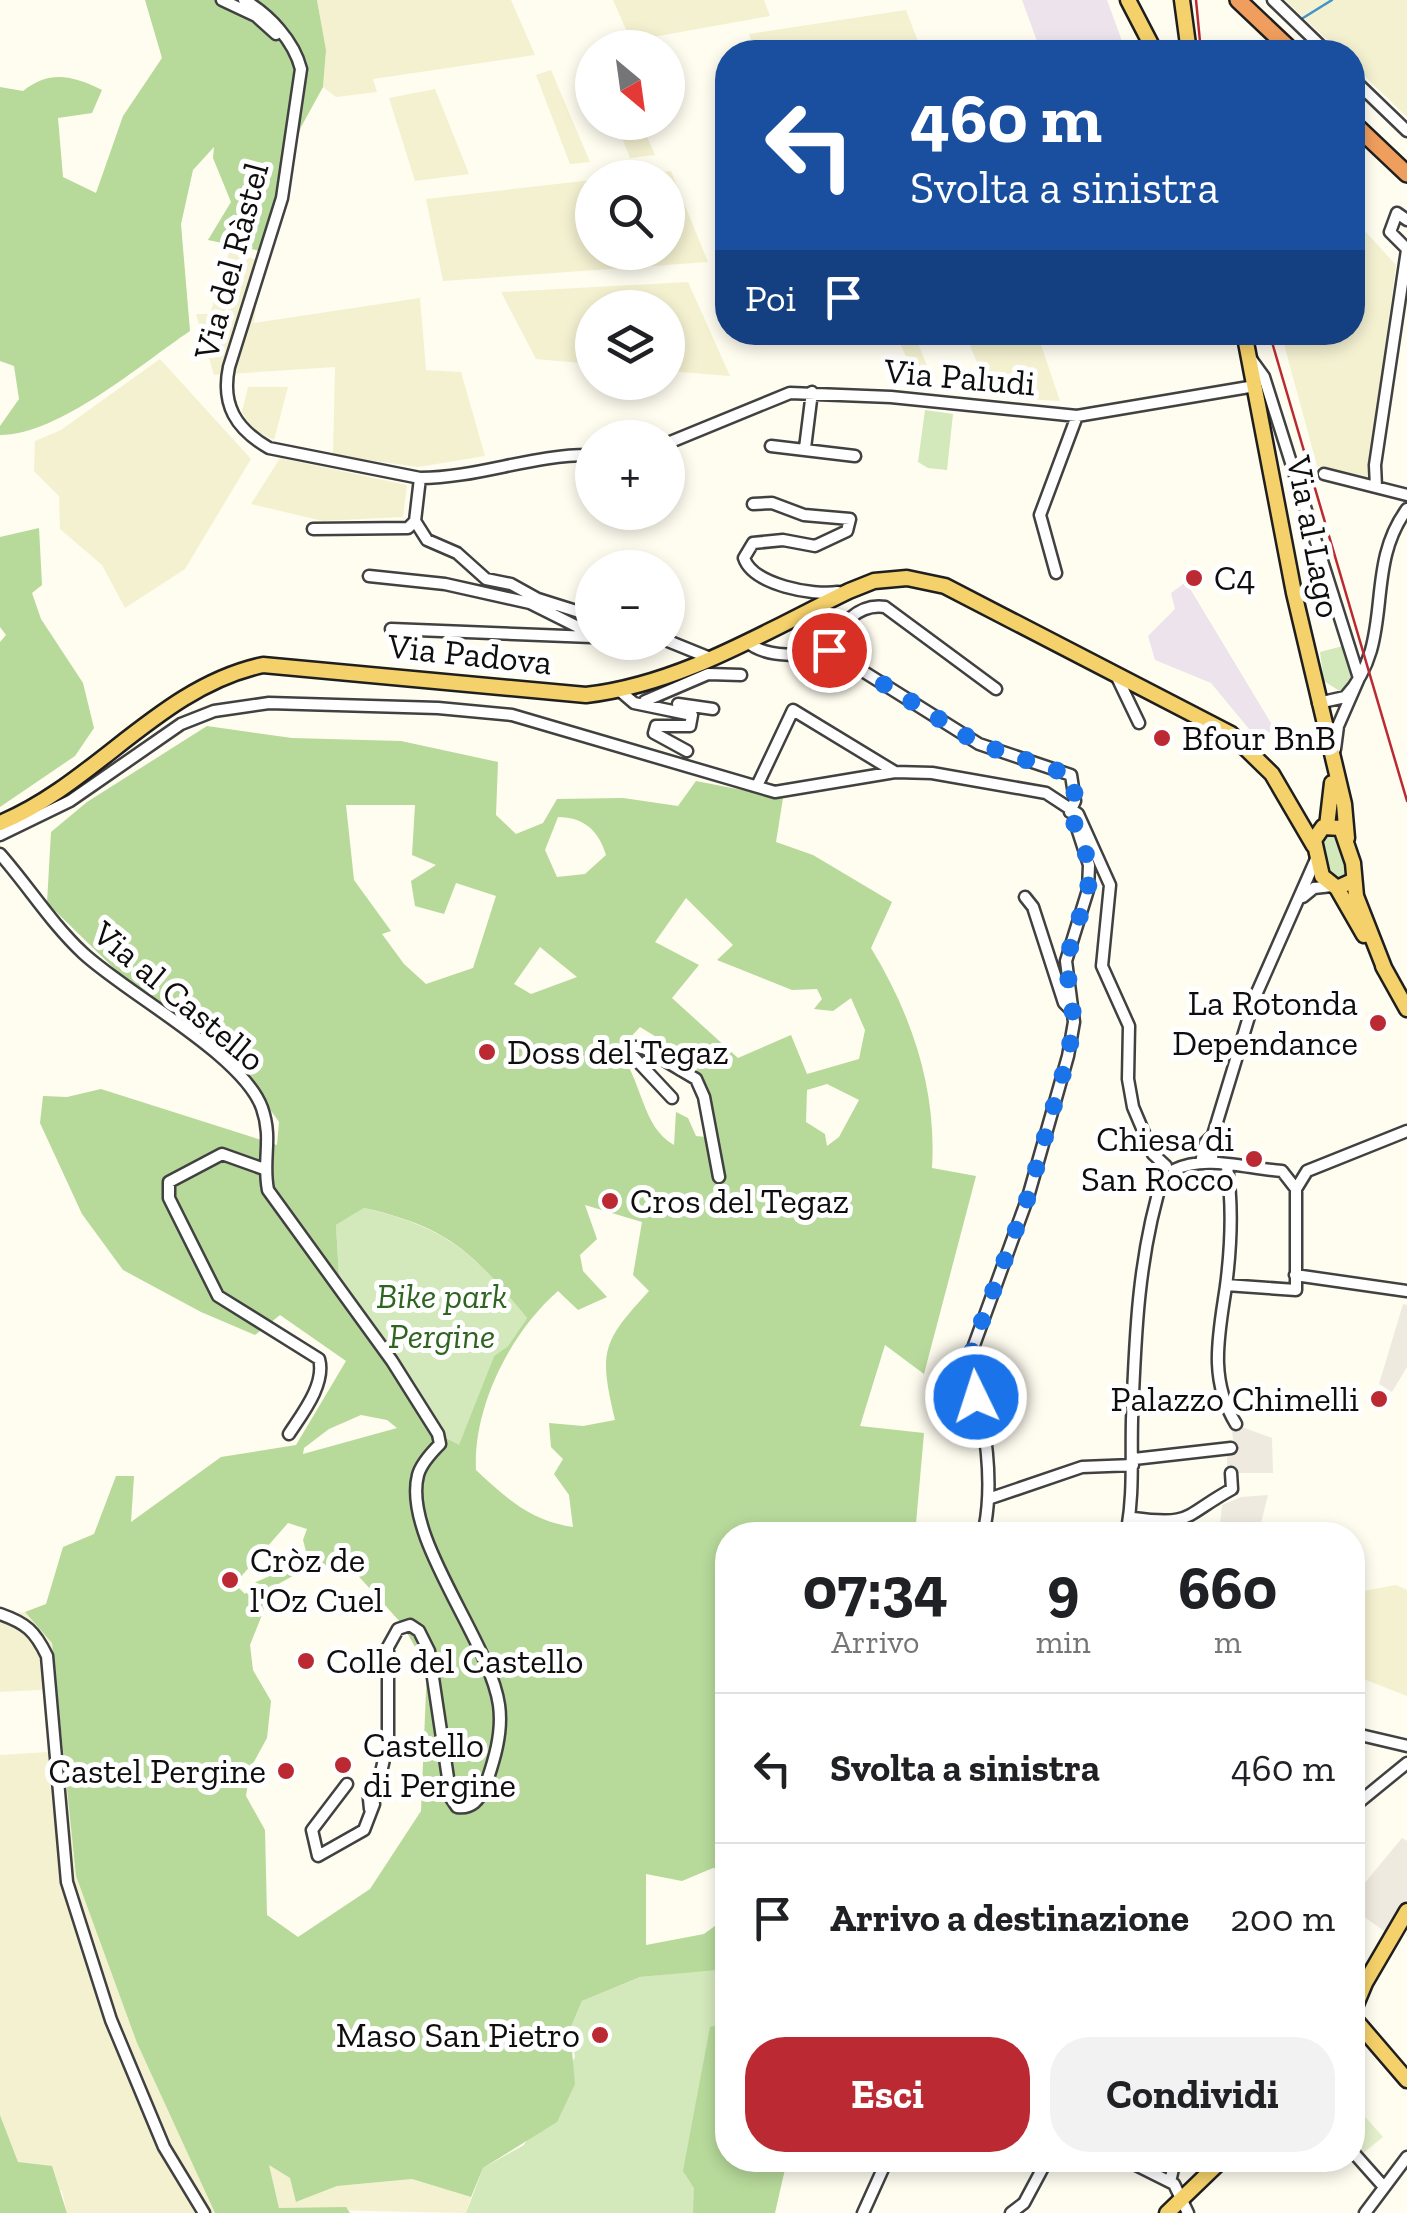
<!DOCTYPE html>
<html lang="it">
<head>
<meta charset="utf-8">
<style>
	:root { --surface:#fff; --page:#f2f2f2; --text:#202124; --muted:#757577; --line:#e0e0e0; --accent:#bb2a33 }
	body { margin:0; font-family:"Zilla Slab",serif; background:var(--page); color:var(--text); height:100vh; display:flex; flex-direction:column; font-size:38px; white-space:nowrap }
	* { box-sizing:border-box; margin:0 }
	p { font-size:32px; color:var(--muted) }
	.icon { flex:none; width:55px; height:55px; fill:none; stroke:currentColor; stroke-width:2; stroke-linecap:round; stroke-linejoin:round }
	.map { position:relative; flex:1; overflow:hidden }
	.drawer { position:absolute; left:715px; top:1522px; width:650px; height:650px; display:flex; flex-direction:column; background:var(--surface); border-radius:40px; box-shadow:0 5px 15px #0003 }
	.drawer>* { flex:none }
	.hud { position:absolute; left:715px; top:40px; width:650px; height:305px; border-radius:40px; box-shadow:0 5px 15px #0003; background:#1a4fa0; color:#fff; overflow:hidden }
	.needle { width:65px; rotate:151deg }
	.controls { position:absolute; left:575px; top:30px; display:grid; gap:20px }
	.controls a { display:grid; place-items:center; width:110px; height:110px; border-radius:50%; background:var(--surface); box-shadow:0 5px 15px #0003; font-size:50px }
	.pin { position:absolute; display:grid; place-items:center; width:85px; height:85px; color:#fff; margin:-42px; border:5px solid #fff; border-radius:50%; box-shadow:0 2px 10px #0007 }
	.me { position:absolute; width:110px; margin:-55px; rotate:356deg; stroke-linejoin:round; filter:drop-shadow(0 0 8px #0008) }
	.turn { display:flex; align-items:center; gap:35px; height:210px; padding:0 30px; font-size:45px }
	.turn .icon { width:130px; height:130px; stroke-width:2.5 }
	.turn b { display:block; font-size:70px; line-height:85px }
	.then { display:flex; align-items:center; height:95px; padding:0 30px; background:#0003; gap:20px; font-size:38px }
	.eta { display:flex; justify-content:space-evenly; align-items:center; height:170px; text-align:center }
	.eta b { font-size:60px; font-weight:700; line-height:70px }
	.button { display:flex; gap:20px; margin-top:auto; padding:20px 30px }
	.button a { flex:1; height:115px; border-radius:40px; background:var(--accent); color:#fff; font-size:40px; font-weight:700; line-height:115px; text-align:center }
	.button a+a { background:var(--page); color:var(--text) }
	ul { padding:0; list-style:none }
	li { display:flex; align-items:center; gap:30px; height:150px; padding:0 30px; border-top:2px solid var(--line) }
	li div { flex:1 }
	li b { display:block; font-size:38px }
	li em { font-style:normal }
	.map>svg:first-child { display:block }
	.industrial { fill:#ece3ed }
	.farmland { fill:#f4f1d1 }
	.green { fill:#d3e8bb }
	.forest { fill:#b7d99a; fill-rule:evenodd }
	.pitch { fill:#e4f0cc }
	.plaza { fill:#efeadf }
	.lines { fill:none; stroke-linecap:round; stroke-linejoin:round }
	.stream { stroke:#3f94ca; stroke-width:2.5 }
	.minor-casing { stroke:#414141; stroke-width:15 }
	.major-casing { stroke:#1f1f1f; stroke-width:19 }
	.highway-casing { stroke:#1f1f1f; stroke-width:20 }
	.minor { stroke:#fff; stroke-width:10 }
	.major { stroke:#f4d16b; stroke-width:14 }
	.highway { stroke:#f09e5d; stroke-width:15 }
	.rail { stroke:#bb2a33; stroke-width:2.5 }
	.route { stroke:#1a73e8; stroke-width:18; stroke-dasharray:0 32.4 }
	.poi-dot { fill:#bb2a33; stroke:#fff; stroke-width:4 }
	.labels { text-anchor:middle; stroke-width:10; stroke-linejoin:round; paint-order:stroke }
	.street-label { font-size:35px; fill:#0e0e0e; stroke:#fff }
	.poi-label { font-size:35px; fill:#0e0e0e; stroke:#fff; text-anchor:start }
	.park-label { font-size:35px; font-style:italic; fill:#2f6520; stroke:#fff }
</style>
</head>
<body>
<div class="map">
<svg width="1407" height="2213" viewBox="0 0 1407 2213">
	<rect width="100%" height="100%" fill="#fffcf0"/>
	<path class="industrial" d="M1022 0H1107L1126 52H1041Z
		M1186 582 1274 728 1259 741 1211 683 1155 660 1148 636 1175 609 1171 593Z"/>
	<path class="farmland" d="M317 0H511L535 55 373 79 377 92 336 97 323 87 326 50Z
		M613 0H764L770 16 631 41Z
		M1285 0H1407V117L1353 65 1352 52H1340Z
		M906 10 922 52H755L749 34Z
		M551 70 590 162 570 164 536 75Z
		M435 89 469 174 415 181 389 98Z
		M616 123H641L655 155 630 158Z
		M671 171 708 262 443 281 426 199 592 180V252H668V178L617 177Z
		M1353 218 1396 265 1368 477 1317 466 1281 333 1352 332Z
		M230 249 261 262 254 323 420 298 426 370 461 372 485 456 418 467 333 455 335 367 214 375 196 314H210Z
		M688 282 730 376 668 371V308H592V364L536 359 501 292Z
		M896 333H914L935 386 920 390Z
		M965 333H1037L1060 401 991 397Z
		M160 359 251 459 185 569 125 608 102 565 60 529 59 496 34 471 35 441 61 430Z
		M248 387H288L274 440 252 429 242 412Z
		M280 458 407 485 403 517 323 521 251 504Z
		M1396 1585 1407 1590V1696L1353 1675V1593Z
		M25 1612 52 1642 57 1689 0 1692V1615Z
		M63 1751 76 1876 137 2043 215 2213H67L62 2191 18 2162 0 2115V1755Z
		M268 2164 290 2178 297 2202 337 2186 412 2179 471 2197 466 2213 279 2209Z"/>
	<path class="green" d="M925 410 953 414 947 470 928 468 918 462Z
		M1343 646 1353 673 1341 692 1324 681 1320 652Z
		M1331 832 1340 837 1349 872 1340 881 1326 868 1321 841Z
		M364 1208C449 1228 473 1253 527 1318L508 1346 494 1356 459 1446 443 1436 339 1277 336 1225Z
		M725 1968 728 2160H788L772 2213H466L483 2168 524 2145 575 2057 570 2029 582 2001 640 1977Z"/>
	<path class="forest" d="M145 0H317L326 50 323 87 301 127 265 252 208 240 231 202 213 158 214 147 193 170 181 224 190 331C141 364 59 435 0 435V426L19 399 14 366 0 361V87L23 91C50 69 74 76 102 90L92 113 58 118 63 177 96 193 123 116 162 58Z
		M39 528 42 585 32 593 41 619 83 683 94 728 75 756 0 807V642L6 635 0 627V537Z
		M207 726 292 738 401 741 498 762 496 815 516 834 543 823 557 799 623 798 678 806 696 781 783 798 776 842 813 855 892 902 871 948C912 1015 937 1090 932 1168L976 1176 924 1374 885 1345 860 1426 924 1433 915 1535H728L727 1869 713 1868 682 1881 646 1874V1945L704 1934 727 1917V1969L640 1977 582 2001 570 2029 575 2084 557 2122 483 2168 471 2197 412 2179 337 2186 296 2202 290 2178 269 2165 279 2208 346 2207 350 2213H215L137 2043 76 1876 52 1643 25 1612 46 1604 63 1547 94 1534 116 1476H134L131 1522 221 1457 296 1445 346 1361 280 1315 255 1335 201 1312 123 1270 82 1214 40 1123 43 1096 67 1097 101 1089 277 1145 279 1122 235 1060 127 981 47 903 51 832 87 802ZM346 805H415L412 855 436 865 411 881 415 906 444 914 456 883 496 896 473 968 426 984 404 964 382 934 391 931 354 880ZM558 817C584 817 599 831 606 855L585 874 557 877 545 850ZM686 898 733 945 717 960 792 990 817 989 822 999 814 1009 833 1011 851 998 865 1030 859 1059 807 1074 791 1035 738 1058 672 998 699 965 655 942ZM540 947 577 977 531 994 514 984ZM640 1027 694 1060 711 1116 706 1137 696 1136 688 1118 676 1112 674 1145C641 1127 642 1077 618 1051ZM827 1084 859 1100 839 1137 827 1146 825 1134 806 1122 807 1090ZM585 1205 642 1222 633 1275 649 1291C601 1343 599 1352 615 1420L583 1426 549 1423 551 1447 563 1459 554 1474 569 1495 573 1527C531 1521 507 1499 476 1470 473 1407 510 1333 558 1291L578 1310 607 1297 583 1271 580 1255 597 1239ZM364 1208C449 1227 473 1253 527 1318L508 1346 494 1356 459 1445 442 1436 339 1277 336 1225ZM361 1415 387 1420 397 1428 303 1454 304 1448 329 1429ZM288 1523 307 1529 303 1540 308 1559 279 1554 272 1575 256 1582 245 1594 235 1584 238 1580ZM314 1564 352 1569 402 1624 427 1668 421 1811 370 1889 298 1937 267 1915 265 1830 246 1796 250 1769 267 1738 271 1701 253 1670 250 1645 273 1587Z
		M727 2023 728 2160H787L775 2213H693L694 2188 683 2171 710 2027Z
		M0 2115 18 2162 52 2166 67 2213H0Z"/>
	<path class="pitch" d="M1352 2102 1383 2137 1362 2154 1353 2143Z"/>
	<path class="plaza" d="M1403 1304 1407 1305V1367L1392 1392 1379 1384Z
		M1231 1423 1272 1438 1273 1473H1227V1451L1234 1446Z
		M1268 1495 1258 1535 1219 1534 1222 1505 1241 1497Z
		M1402 1838 1407 1841V1899L1387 1933 1353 1909 1352 1887 1358 1891Z"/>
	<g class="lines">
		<path class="stream" d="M1303 18 1332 0"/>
		<defs>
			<path id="minor" d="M222 0 256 16 276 34
				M244 0C269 14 294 41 301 69L282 198 229 367C221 405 236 429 269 448L420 478C478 478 533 454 592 455
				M1273 0 1327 52
				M1352 78 1407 131
				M1407 220 1397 213 1390 232 1407 249
				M1251 359 1264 377 1359 678 1338 726 1335 749
				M668 443 790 393 891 397 1077 416 1255 386
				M771 446 855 456
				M805 448 812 392
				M1324 474 1407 495
				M1376 487 1375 465 1407 250
				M753 504 772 503 804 515 850 519 847 531 815 546 783 540 753 543 744 558C753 585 813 596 838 592
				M415 521 427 540 457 553 486 579 511 584 538 599 592 616
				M313 529 408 528 415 521 420 478
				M1056 573 1040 515 1077 416
				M369 576 445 584 530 603 592 634
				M391 629 592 637
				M668 641 710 658
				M746 641C766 659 804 656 829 650
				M1115 673 1139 723
				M996 689 885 607C858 603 838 626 829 650L979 744 1071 775 1075 801 1070 812
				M620 691 634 703 692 715 690 726H656L654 733 687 751
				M645 701 708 674 741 675
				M1318 703 1345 697C1397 641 1362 570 1407 509
				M678 704 713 709
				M757 786 793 710 895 772
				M0 835 70 801 181 724 214 711 269 703 438 708 512 715 775 792 895 772 932 773 1046 793 1078 814 1110 885 1102 966 1129 1026 1128 1079 1133 1107 1153 1154 1166 1166
				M0 854C29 887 51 923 83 953 127 994 243 1055 262 1108 273 1139 262 1160 268 1190L392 1361 438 1434 440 1444C432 1452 421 1464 418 1475 402 1537 490 1641 499 1705 503 1733 494 1761 485 1787 479 1800 472 1809 457 1807L451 1798 429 1651 419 1631 410 1625 398 1629 388 1647V1742L376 1794
				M1025 897 1033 907 1064 1003 1070 1009
				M1303 897 1314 888 1332 886
				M672 1098 629 1052 634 1047H642L696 1079 704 1097 719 1177
				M1212 1162 1213 1135 1255 997 1316 859
				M1201 1163 1205 1143 1213 1135
				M1227 1167C1233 1206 1231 1247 1226 1286 1219 1334 1208 1379 1236 1424
				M264 1169 222 1154 169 1182V1198L218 1296 319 1359C326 1384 302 1414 289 1434
				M1174 1170C1205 1154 1248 1169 1282 1171L1296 1189V1290L1226 1285
				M1296 1189 1307 1171 1407 1131
				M1295 1275 1407 1291
				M1134 1459 1231 1448
				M991 1498 1082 1467 1133 1465
				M1133 1518C1193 1526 1183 1516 1232 1489L1231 1473
				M983 1535C992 1497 989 1457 982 1418 977 1392 969 1375 973 1348L1028 1197 1068 1056 1074 1022 1066 961 1088 890 1089 865 1075 822
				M1126 1535C1134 1497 1131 1460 1132 1420 1135 1338 1138 1253 1164 1174
				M0 1614C26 1623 35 1631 47 1656L67 1882 111 2020 164 2147 204 2213
				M1352 1733 1407 1746
				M347 1784 312 1830 318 1856 364 1830 374 1804
				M368 1789 370 1809
				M1352 1808 1407 1763
				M1352 2151 1384 2187
				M1126 2160 1174 2184 1188 2213
				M1170 2182 1175 2160
				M863 2213 887 2160
				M1011 2213 1024 2203 1047 2160
				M1365 2213 1407 2157"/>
			<path id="major" d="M1128 0 1155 52
				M1182 0 1189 52
				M1244 332 1294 593 1344 804 1347 838
				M0 823C95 784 160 687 263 665L586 695C681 684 764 632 849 591L874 581 907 578 945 586 1231 734 1272 774 1314 846
				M1327 826 1332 783
				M1352 881 1337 888 1322 876 1314 840 1323 827 1341 828 1353 863 1356 896 1385 970
				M1337 888 1364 935
				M1383 966 1407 1009
				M1352 2014 1365 1983 1407 1911
				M1352 2016 1407 2080
				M1167 2213 1222 2160"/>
			<path id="highway" d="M1238 0 1293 52
				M1352 122 1407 174"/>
		</defs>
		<use href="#minor" class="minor-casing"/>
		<use href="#major" class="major-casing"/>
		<use href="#highway" class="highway-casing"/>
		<use href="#minor" class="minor"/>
		<use href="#major" class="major"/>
		<use href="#highway" class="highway"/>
		<path class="rail" d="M1196 0 1201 52
			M1269 332 1407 801"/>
	</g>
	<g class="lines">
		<path class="route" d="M829 650 979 744 1070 775C1076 788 1076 800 1070 812L1090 865 1088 890 1066 961 1074 1022 1068 1056 1028 1197 972 1348 970 1373 976 1397"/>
	</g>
	<g class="poi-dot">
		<circle cx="1194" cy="578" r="10"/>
		<circle cx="1162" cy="738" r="10"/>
		<circle cx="1378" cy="1023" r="10"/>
		<circle cx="487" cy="1052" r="10"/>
		<circle cx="1254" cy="1159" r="10"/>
		<circle cx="610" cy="1201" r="10"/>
		<circle cx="1379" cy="1399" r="10"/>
		<circle cx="230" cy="1580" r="10"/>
		<circle cx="306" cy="1661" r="10"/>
		<circle cx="343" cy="1765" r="10"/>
		<circle cx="286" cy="1771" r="10"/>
		<circle cx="600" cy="2035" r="10"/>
	</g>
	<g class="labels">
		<g class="street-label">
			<text transform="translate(231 261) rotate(-75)" y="12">Via del Ràstel</text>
			<text transform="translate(960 377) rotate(5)" y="12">Via Paludi</text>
			<text transform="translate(1314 537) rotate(79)" y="12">Via al Lago</text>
			<text transform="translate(470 654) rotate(6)" y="12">Via Padova</text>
			<text transform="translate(179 996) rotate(40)" y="12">Via al Castello</text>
		</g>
		<g class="poi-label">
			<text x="1214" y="590">C4</text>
			<text x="1182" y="750">Bfour BnB</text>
			<text x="1358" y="1015" text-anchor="end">La Rotonda<tspan x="1358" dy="40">Dependance</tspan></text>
			<text x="507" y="1064">Doss del Tegaz</text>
			<text x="1234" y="1151" text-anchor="end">Chiesa di<tspan x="1234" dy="40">San Rocco</tspan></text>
			<text x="630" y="1213">Cros del Tegaz</text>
			<text x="1359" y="1411" text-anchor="end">Palazzo Chimelli</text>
			<text x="250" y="1572">Cròz de<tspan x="250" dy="40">l'Oz Cuel</tspan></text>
			<text x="326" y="1673">Colle del Castello</text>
			<text x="363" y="1757">Castello<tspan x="363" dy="40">di Pergine</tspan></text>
			<text x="266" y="1783" text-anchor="end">Castel Pergine</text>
			<text x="580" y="2047" text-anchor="end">Maso San Pietro</text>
		</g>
		<g class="park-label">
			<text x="442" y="1308">Bike park<tspan x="442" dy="40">Pergine</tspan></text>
		</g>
	</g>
</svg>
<div class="controls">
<a><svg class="needle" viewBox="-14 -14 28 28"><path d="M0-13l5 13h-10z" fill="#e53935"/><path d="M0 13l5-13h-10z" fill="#757577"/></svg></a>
<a><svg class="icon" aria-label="search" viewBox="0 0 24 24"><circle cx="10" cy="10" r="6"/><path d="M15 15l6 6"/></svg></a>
<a><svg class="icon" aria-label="layers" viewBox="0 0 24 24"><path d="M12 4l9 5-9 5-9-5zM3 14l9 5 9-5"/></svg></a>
<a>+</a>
<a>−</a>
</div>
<div class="pin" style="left:829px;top:650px;background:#d93025"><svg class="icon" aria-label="arrive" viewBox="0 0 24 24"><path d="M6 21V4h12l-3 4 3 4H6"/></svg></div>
<svg class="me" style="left:976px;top:1397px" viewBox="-20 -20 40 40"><circle r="17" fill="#1a73e8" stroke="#fff" stroke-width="3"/><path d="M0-11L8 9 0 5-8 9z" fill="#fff"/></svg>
<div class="hud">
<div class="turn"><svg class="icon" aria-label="left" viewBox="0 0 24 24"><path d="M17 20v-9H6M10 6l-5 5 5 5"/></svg><div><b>460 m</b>Svolta a sinistra</div></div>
<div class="then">Poi<svg class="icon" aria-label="arrive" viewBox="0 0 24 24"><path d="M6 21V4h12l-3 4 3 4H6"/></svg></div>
</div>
<section class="drawer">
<div class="eta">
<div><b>07:34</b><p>Arrivo</p></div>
<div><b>9</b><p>min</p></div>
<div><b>660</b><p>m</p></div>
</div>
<ul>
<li><svg class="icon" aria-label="left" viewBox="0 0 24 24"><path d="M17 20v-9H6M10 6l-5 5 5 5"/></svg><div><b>Svolta a sinistra</b></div><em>460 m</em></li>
<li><svg class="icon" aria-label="arrive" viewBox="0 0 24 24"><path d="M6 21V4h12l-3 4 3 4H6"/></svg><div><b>Arrivo a destinazione</b></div><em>200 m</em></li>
</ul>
<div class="button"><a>Esci</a><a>Condividi</a></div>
</section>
</div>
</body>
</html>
